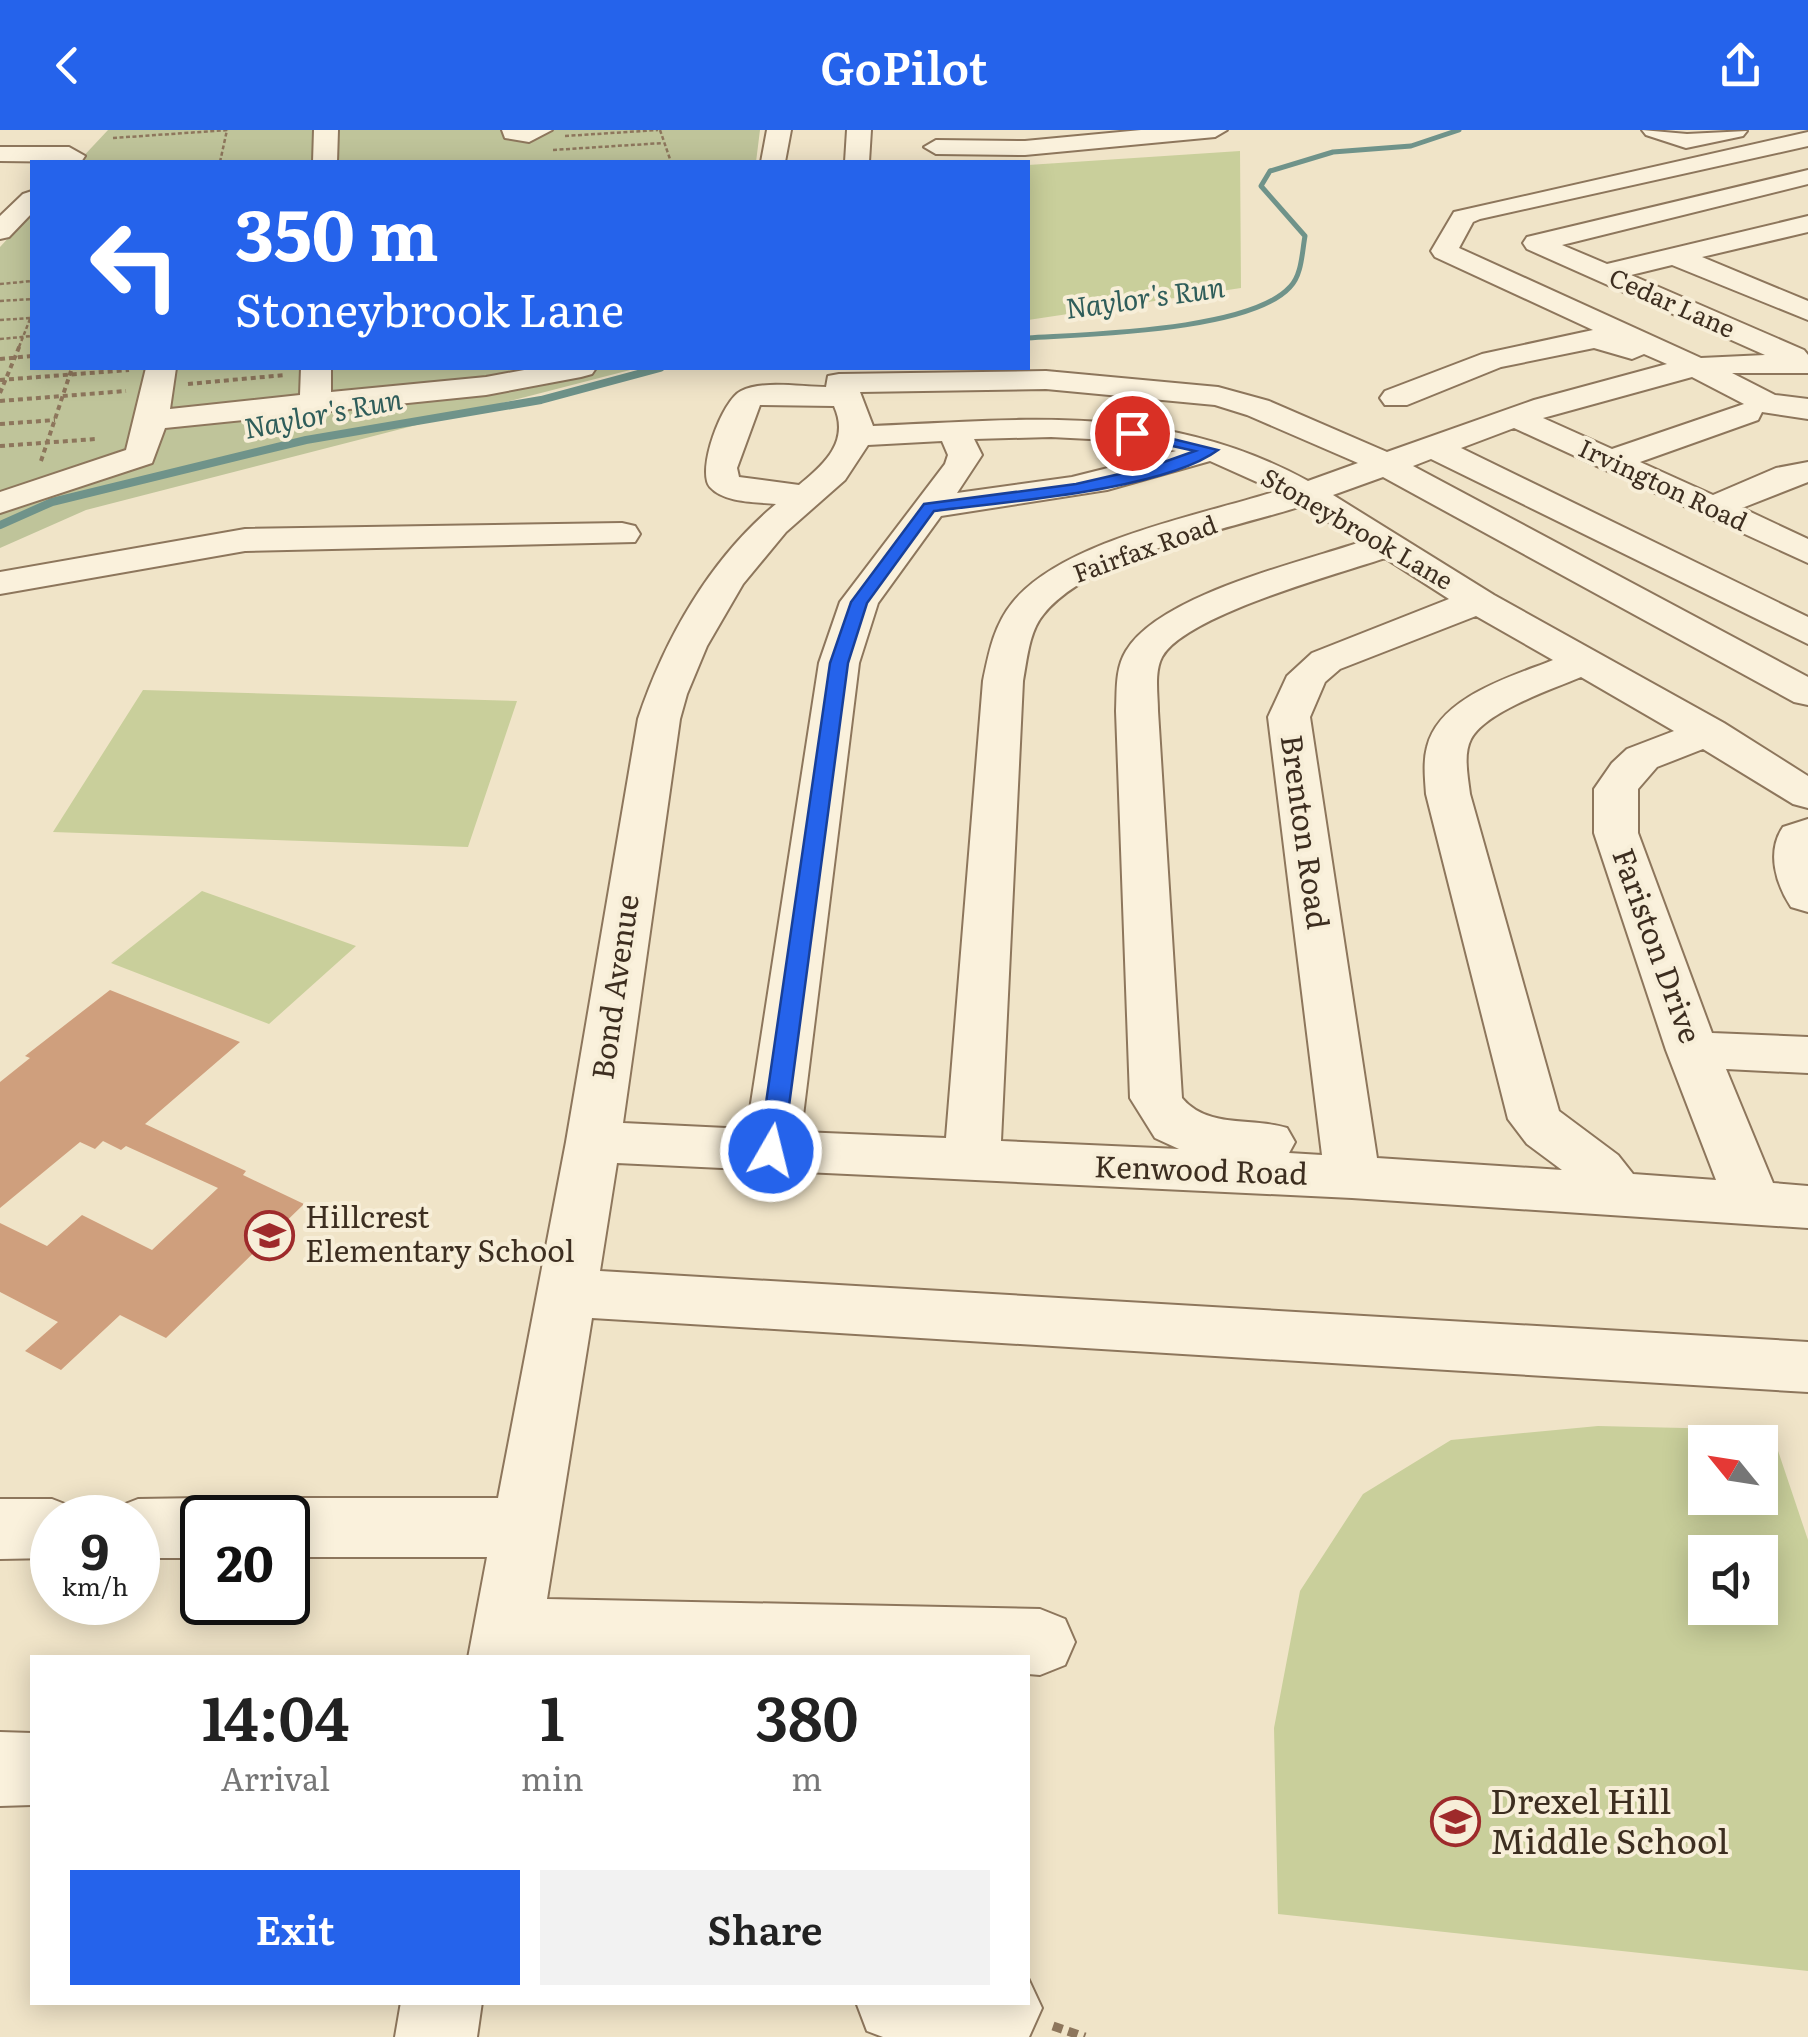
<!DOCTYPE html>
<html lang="en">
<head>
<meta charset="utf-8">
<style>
	:root { --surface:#fff; --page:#f2f2f2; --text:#222; --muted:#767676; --accent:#2563eb }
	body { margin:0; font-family:Literata,serif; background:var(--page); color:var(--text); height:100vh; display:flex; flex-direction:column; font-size:38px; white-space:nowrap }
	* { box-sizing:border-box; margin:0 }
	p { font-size:32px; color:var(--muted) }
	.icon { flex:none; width:55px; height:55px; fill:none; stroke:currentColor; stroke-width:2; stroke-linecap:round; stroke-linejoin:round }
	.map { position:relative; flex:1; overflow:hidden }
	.panel { position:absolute; left:30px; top:1525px; width:1000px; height:350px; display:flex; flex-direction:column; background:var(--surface); border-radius:0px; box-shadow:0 5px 25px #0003 }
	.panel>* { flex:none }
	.top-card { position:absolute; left:30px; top:30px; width:1000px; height:210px; border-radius:0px; box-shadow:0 5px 25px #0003; background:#2563eb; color:#fff; overflow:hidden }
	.needle { width:65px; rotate:300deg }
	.controls { position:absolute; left:1688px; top:1295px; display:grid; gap:20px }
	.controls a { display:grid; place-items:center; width:90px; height:90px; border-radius:0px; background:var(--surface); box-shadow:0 5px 25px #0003; font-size:50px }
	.speed { position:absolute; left:30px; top:1365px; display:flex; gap:20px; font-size:50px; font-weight:700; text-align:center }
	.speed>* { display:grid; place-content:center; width:130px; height:130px; border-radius:50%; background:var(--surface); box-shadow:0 5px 25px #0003; line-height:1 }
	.speed small { font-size:25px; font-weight:400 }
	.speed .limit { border:5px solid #111; border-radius:15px; background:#fff; color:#111 }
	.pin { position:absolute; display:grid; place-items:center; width:85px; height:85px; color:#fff; margin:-42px; border:5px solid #fff; border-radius:50%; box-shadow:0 2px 10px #0007 }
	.me { position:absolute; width:110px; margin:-55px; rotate:8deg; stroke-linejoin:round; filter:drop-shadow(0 0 8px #0008) }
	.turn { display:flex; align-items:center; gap:35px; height:210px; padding:0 40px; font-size:45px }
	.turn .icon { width:130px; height:130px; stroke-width:2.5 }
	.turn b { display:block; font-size:70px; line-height:85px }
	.eta { display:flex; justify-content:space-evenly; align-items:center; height:170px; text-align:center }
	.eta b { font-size:60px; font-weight:600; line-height:70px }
	.cta { display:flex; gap:20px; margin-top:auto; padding:20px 40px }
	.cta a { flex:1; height:115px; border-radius:0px; background:var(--accent); color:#fff; font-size:40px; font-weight:600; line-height:115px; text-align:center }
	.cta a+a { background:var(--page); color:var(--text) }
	header { display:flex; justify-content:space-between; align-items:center; height:130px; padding:0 40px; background:var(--accent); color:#fff; font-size:45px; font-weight:600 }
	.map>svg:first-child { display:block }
	.green { fill:#c9cf9b; fill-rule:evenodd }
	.cemetery { fill:#bfc49a }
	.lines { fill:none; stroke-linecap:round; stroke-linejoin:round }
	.stream-far1 { stroke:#6f938a; stroke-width:5 }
	.stream { stroke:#6f938a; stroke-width:8 }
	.building { fill:#cf9f7d }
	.minor-casing { stroke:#8d765c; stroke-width:4 }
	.path-far2 { stroke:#8d765c; stroke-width:2.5; stroke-dasharray:4 2.5; stroke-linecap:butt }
	.path-far1 { stroke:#8d765c; stroke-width:4; stroke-dasharray:5 4; stroke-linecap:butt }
	.path { stroke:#8d765c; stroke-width:9; stroke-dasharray:10 6; stroke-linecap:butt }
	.minor { fill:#faf1dc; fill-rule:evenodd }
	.route { fill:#2563eb; stroke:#184099; stroke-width:2.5 }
	.labels { text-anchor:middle; stroke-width:8; stroke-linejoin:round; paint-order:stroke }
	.far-street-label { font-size:25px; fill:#3d2e20; stroke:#f7eed8 }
	.far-water-label { font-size:28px; font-style:italic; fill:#2f5d5a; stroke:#f7eed8 }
	.street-label { font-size:30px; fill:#3d2e20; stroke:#f7eed8 }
	.poi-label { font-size:30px; fill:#3d2e20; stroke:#f7eed8; text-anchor:start }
	.near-poi-label { font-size:35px; fill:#3d2e20; stroke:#f7eed8; text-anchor:start }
</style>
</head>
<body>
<header><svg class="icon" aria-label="back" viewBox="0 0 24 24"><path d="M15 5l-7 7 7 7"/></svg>GoPilot<svg class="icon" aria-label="share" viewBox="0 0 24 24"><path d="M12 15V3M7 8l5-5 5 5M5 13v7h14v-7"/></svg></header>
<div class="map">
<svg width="1808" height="1907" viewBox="0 0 1808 1907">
	<rect width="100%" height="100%" fill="#f0e4c8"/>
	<path class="green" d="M1240 21 1241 158 1028 190V35Z
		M143 560 517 571 468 717 53 702Z
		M202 761 356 816 269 894 111 833Z
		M1598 1296 1771 1300 1808 1410V1841L1278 1784 1274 1598 1300 1461 1363 1364 1451 1310ZM1760 1312V1368H1705V1312ZM1760 1422V1478H1705V1422Z"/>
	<path class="cemetery" d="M108 0H760L756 32H78Z
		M32 82V238H638L86 380 0 418V117Z"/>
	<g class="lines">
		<path class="stream-far1" d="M1028 208C1088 204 1250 201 1290 157 1302 145 1302 122 1305 106L1261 56 1270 41 1333 22 1411 16 1459 0"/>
		<path class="stream" d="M0 395 52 372 306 310 541 270 660 238"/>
	</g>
	<path class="building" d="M110 860 240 912 145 994 246 1041 243 1045 304 1074 166 1208 120 1185 61 1240 25 1221 58 1192 0 1162V1093L47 1116 82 1085 152 1120 218 1058 126 1016 121 1020 103 1011 95 1019 80 1012 0 1078V952L30 928 25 926Z"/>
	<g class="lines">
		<defs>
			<path id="minor" d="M314 0H338L337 32H313Z
				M502 0H552L529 12 505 8Z
				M767 0H791L785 32H761Z
				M847 0H871L869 32H845Z
				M1141 0H1227L1215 7 1025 25 936 24 924 17 936 10 1025 11Z
				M1642 0 1687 4 1747 1 1743 6 1686 18 1646 5Z
				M1808 2V16L1480 89 1473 92 1459 118 1701 228 1765 225 1527 119 1523 113 1527 107 1808 40V54L1562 115 1607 134 1808 86V102L1702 127 1808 171V190L1672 135 1631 145 1804 220 1808 225V243H1732L1775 265 1808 269V289L1762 282 1758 290 1640 332 1713 365 1776 338 1808 332V352L1742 378 1808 409V433L1514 298 1461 318 1808 487V514L1431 329 1413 336 1808 547V575L1794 572 1383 347 1333 365 1494 465 1724 593 1808 646V678L1793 674 1703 619 1657 637 1638 659V703L1712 903 1808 907V943L1726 939 1773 1053 1808 1056V1098L1352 1068 617 1033 600 1141 1808 1212V1262L592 1188 547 1469 1040 1479 1065 1489 1075 1512 1065 1535 1040 1545 1028 1544V1528H468L487 1427H288V1388H260L265 1377 288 1368H498L566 1012 638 589C665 508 710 429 776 374 757 372 724 373 710 357 696 341 722 270 741 261 763 250 801 257 826 257L828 246 839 244 1046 241 1218 257 1269 271 1387 322 1534 270 1667 234 1644 224 1632 229 1594 218 1501 237 1407 275H1385L1380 268 1385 261 1482 224 1593 200 1435 127 1431 121 1454 82ZM1692 247 1744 274 1612 319 1543 288ZM1046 259 1215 275 1247 285 1358 333 1308 351C1165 273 1030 289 873 296L860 262ZM760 275 834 276C850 311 825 334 799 355L739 347 737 338ZM1051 307 1129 311 1176 321 1072 347 957 363 982 325 974 309ZM942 311 948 325 945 334 840 472 819 533 747 999 623 993 680 589 687 564 707 516 743 454 786 402 845 350 868 315ZM1210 331 1277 361C1202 385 1064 410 1013 472 994 495 989 522 983 551L946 1008 801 1002 859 533 878 473 941 386 1107 360ZM1302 376 1361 412C1301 432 1159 465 1126 521 1115 539 1117 561 1116 581L1130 968 1155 1008 1179 1019 1001 1011 1023 551C1027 530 1029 502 1043 485 1091 425 1230 399 1302 376ZM1385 428 1449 469 1312 523 1287 546 1268 587 1322 1025 1289 1023 1295 1012 1287 998C1252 987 1208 999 1182 968L1158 581C1158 565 1154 542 1162 527 1185 485 1338 444 1385 428ZM1476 486 1553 530C1511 547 1439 567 1427 617 1423 632 1425 649 1426 664L1508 989 1527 1014 1562 1040 1377 1028 1310 587 1325 552 1340 539ZM1581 547 1674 601 1627 619 1612 633 1594 659V703L1666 920 1716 1050 1633 1044 1618 1025 1559 981 1470 664C1468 647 1463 624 1471 609 1486 581 1553 559 1581 547Z
				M0 17H69L85 26 81 32 0 31Z
				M32 61V83L9 107 0 109V86L23 64Z
				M146 238H176L170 279 300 265 301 238H331V262L486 247 535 238H596L592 244 581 247 486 265 165 298 152 333 0 383V362L126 320Z
				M622 393 635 396 640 404 635 412 245 421 0 464V442L245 399Z
				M1808 689V782L1791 777C1776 754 1766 722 1783 697Z
				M202 1368 225 1377 230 1388H202V1428H138V1388H110L115 1378 138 1369Z
				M0 1369H52L75 1378 80 1388H52V1428L0 1429Z
				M0 1602 32 1603V1675L0 1676Z
				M1028 1848 1042 1878 1029 1907H883L867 1901 856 1872H1028Z
				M401 1872H482L477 1907H395Z"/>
		</defs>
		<use href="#minor" class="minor-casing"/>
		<path class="path-far2" d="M660 0 671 32
			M565 6 658 0
			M113 8 229 0
			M553 20 663 13
			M220 32 227 0
			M0 154 32 151
			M0 171 32 169
			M0 190 31 188
			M0 209 32 206
			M19 217 32 184"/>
		<path class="path-far1" d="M0 229 32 226
			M0 250 129 240
			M188 254 285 245
			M0 263 20 215
			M0 271 126 261
			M0 294 55 290
			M0 316 96 309
			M41 331 72 238"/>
		<path class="path" d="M1053 1896 1085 1907"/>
		<use href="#minor" class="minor"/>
	</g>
	<path class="route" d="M1132 299 1218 320C1164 360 1004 372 934 381L867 473 848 533 783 1021 780 1027H763L759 1021 830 533 851 472 924 374 1076 354 1150 337 1195 321 1127 306V300Z"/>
	<defs>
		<symbol id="school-ring" viewBox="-11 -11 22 22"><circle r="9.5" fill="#f7eed8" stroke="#9e2a2b" stroke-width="1.5"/><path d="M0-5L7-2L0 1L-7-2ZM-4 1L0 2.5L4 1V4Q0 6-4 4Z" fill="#9e2a2b"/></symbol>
	</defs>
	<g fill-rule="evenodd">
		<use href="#school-ring" x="242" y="1078" width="55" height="55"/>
		<use href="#school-ring" x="1428" y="1664" width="55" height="55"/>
	</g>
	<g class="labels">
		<g class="far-street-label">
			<text transform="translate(1672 173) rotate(24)" y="9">Cedar Lane</text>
			<text transform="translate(1663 355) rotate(25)" y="9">Irvington Road</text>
			<text transform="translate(1357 399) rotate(30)" y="9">Stoneybrook Lane</text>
			<text transform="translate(1145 419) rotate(-20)" y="9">Fairfax Road</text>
		</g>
		<g class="far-water-label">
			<text transform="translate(1145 168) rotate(-8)" y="10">Naylor's Run</text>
			<text transform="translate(323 284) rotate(-11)" y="10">Naylor's Run</text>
		</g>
		<g class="street-label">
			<text transform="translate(1304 702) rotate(82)" y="10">Brenton Road</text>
			<text transform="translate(1656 816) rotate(70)" y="10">Fariston Drive</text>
			<text transform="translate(616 857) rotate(-82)" y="10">Bond Avenue</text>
			<text transform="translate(1201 1041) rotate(2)" y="10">Kenwood Road</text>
		</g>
		<g class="poi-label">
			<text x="305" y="1098">Hillcrest<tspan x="305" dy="34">Elementary School</tspan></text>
		</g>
		<g class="near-poi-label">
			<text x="1490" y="1684">Drexel Hill<tspan x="1490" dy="40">Middle School</tspan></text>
		</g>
	</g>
</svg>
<div class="controls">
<a><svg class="needle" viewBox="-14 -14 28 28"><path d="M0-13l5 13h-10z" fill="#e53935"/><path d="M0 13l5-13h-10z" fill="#767676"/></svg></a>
<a><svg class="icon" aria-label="sound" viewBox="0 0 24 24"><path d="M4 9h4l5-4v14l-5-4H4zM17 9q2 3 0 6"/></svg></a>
</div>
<div class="speed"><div>9<small>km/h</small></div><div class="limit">20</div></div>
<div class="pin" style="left:1132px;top:303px;background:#d93025"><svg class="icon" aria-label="arrive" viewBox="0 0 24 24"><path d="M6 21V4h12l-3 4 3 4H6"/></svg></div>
<svg class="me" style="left:771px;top:1021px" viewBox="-20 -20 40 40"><circle r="17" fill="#2563eb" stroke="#fff" stroke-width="3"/><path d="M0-11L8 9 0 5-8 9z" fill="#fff"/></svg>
<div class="top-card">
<div class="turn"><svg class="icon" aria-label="left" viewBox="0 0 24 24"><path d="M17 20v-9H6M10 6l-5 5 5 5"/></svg><div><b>350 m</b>Stoneybrook Lane</div></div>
</div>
<section class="panel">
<div class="eta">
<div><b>14:04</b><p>Arrival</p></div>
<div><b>1</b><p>min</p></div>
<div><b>380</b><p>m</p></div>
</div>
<div class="cta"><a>Exit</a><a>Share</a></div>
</section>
</div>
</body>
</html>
